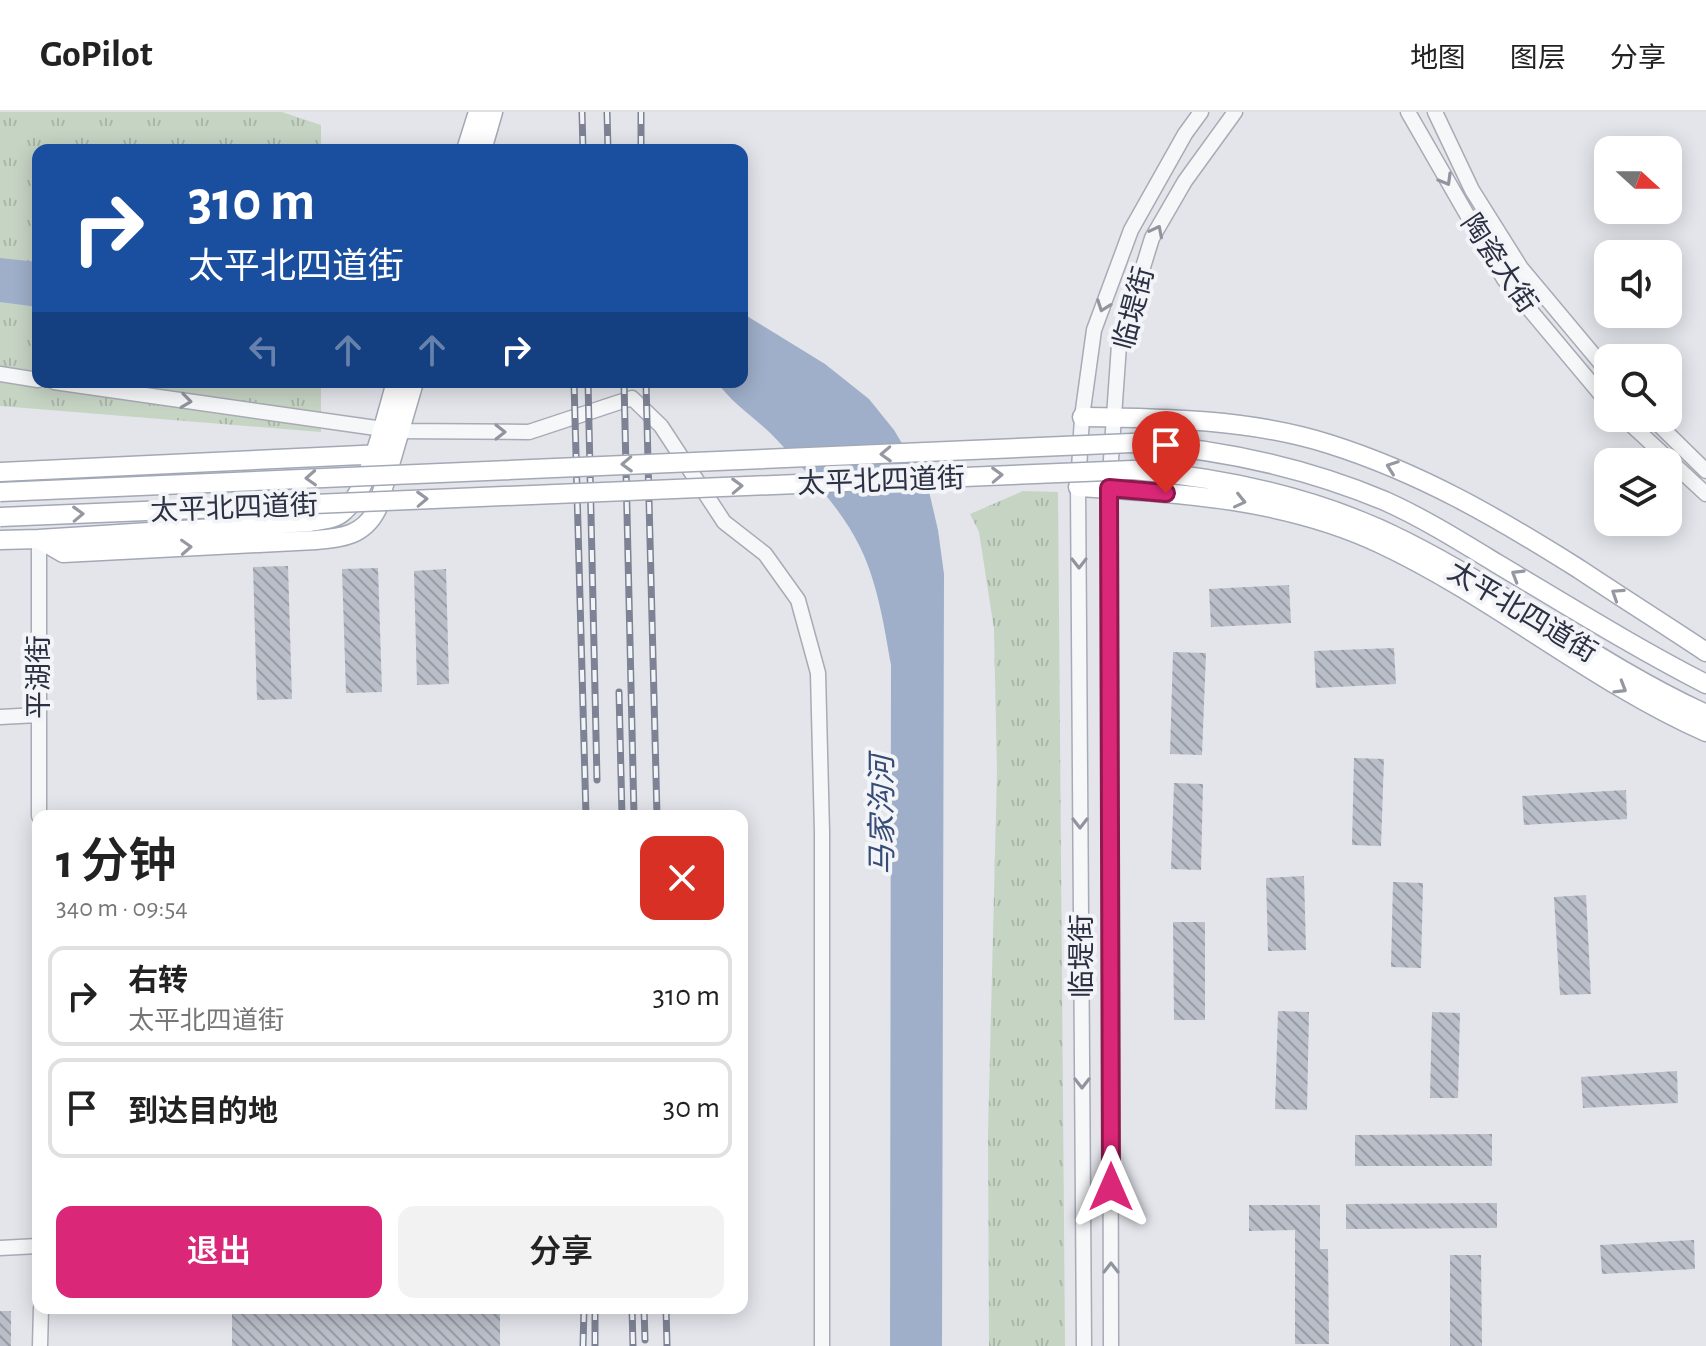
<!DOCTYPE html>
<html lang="zh">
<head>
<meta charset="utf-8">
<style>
	:root { --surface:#fff; --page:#f2f2f2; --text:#222; --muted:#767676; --line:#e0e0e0; --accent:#db2777 }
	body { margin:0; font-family:"Alegreya Sans","Noto Sans SC",sans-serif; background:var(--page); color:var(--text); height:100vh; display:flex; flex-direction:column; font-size:30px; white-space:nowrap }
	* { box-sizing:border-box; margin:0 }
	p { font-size:26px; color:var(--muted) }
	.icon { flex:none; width:44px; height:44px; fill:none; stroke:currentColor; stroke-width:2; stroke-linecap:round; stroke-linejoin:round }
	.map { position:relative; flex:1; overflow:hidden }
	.details { position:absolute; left:32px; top:698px; width:716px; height:504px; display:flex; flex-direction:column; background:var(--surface); border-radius:16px; box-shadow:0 4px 20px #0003 }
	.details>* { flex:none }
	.hud { position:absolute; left:32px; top:32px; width:716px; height:244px; border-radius:16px; box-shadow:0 4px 20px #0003; background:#1a4fa0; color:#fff; overflow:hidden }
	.needle { width:52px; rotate:111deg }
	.fabs { position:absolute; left:1594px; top:24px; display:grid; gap:16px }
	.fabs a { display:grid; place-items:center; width:88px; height:88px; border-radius:16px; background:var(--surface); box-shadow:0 4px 20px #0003; font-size:40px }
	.pin { position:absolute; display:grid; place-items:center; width:68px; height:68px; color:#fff; margin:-82px -34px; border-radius:50% 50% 50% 0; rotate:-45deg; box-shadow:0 0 8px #0007 }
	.pin .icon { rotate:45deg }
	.me { position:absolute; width:88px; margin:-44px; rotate:0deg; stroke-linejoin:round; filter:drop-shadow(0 0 6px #0008) }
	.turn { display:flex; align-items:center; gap:28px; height:168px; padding:0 24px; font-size:36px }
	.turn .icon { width:104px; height:104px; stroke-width:2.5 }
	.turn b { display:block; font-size:56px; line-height:68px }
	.lanes { display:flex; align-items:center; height:76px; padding:0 24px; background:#0003; justify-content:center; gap:40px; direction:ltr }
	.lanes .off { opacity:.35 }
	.round { display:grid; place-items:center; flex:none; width:84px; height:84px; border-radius:16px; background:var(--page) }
	.headline { display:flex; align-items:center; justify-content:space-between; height:136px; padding:0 24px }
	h1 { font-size:48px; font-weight:600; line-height:60px }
	.primary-button { display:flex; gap:16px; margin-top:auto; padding:16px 24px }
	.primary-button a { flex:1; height:92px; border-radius:16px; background:var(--accent); color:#fff; font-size:32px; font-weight:600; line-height:92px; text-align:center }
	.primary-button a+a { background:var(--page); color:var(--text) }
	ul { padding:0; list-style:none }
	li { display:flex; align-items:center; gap:24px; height:100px; margin:0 16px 12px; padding:0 8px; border:4px solid var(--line); border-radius:16px }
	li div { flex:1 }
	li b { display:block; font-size:30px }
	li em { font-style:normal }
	header { display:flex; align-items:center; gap:48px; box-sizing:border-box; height:112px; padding:0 40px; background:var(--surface); border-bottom:2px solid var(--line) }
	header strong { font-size:38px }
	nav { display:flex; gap:44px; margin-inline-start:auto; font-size:28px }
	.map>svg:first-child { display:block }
	.park { fill:url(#park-tufts) }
	.water { fill:#9fafc9 }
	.building { fill:url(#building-back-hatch) }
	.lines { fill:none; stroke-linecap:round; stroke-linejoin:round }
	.minor-casing { stroke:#a8abb5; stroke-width:17 }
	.major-casing { stroke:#a3a8b6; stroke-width:21 }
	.minor { stroke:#f6f7f9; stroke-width:14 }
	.major { stroke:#fff; stroke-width:18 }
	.rail-casing { stroke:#7d8394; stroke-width:7 }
	.rail { stroke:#f3f4f8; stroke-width:4; stroke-dasharray:12; stroke-linecap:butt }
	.major-bridge-casing { stroke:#a3a8b6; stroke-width:21; stroke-linecap:butt }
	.major-bridge { stroke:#fff; stroke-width:18 }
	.oneway { stroke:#90949e }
	.oneway2 { stroke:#9598a1 }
	.route-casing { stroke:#8e194d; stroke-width:20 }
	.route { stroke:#db2777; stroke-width:14 }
	.labels { text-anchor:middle; stroke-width:8; stroke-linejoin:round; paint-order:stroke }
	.street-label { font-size:28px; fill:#2b3143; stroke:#f3f4f8 }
	.water-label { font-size:30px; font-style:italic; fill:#364b76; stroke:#f3f4f8 }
</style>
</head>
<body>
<header>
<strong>GoPilot</strong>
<nav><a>地图</a><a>图层</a><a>分享</a></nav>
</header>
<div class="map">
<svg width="1706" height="1234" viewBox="0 0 1706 1234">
	<defs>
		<pattern id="park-tufts" width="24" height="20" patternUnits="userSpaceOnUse" patternTransform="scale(2)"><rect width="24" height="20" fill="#c6d4c4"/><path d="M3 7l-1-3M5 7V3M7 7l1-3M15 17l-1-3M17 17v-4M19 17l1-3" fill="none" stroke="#aab6aa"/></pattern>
		<pattern id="building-back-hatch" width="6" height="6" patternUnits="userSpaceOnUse" patternTransform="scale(2)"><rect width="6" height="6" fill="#babec8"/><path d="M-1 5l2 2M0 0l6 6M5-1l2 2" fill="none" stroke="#979ba4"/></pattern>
	</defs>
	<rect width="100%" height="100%" fill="#e3e5eb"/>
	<path class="park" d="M0 0H282L321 13V38H38V270H321V320L0 294Z
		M1023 379 1058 380 1065 1234H989L988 1022 997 660 994 517 979 420 970 402Z"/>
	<path class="water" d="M0 146 38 150V195L0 190Z
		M742 201 825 252 869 287 894 318 928 375 938 418 944 462 942 1234H890L891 553C884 514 878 472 860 435 841 396 808 362 778 329 759 308 734 294 717 270H742Z"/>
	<path class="building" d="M288 454 292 587 257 588 253 455Z
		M378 456 382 580 346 581 342 457Z
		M446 457 449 572 417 573 414 459Z
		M1289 473 1291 511 1211 515 1209 477Z
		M1394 536 1396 572 1316 576 1314 539Z
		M1173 540 1206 541 1202 643 1170 642Z
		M1354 646 1384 647 1381 734 1352 733Z
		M1174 671 1203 672 1201 758 1171 757Z
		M1626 678 1627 707 1524 713 1522 684Z
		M1304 764 1306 838 1268 839 1266 766Z
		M1393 770 1423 771 1421 856 1391 855Z
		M1586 783 1591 882 1560 883 1554 785Z
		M1173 810H1205V908H1174Z
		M1278 899 1309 900 1307 998 1275 997Z
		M1432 900 1460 901 1458 986H1430Z
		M1677 959 1678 991 1583 996 1581 965Z
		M1492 1022V1054H1355V1023Z
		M1497 1091V1116L1346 1117V1092Z
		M1249 1093H1320V1137H1328L1329 1232H1295V1118L1249 1119Z
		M1694 1128 1695 1157 1602 1162 1600 1133Z
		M1450 1143H1481L1482 1234H1450Z
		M232 1196H500V1234H232Z
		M0 1199H11V1234H0Z"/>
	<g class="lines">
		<defs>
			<path id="minor" d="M1408 0 1504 167 1608 291
				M1435 0 1472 78 1521 156 1608 260
				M0 262 38 268
				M54 270 397 319 529 320 632 286 661 314 724 410 765 442 798 488 818 561 822 720V1234
				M1624 306 1706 382
				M1652 306 1706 359
				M0 605 38 603
				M39 704V427
				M0 1136 38 1134
				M40 1234 41 1196
				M1084 1234 1078 375 1082 305 1094 218 1131 118 1185 22 1201 0
				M1111 1234 1109 376 1119 233 1152 126 1185 69 1235 0"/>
			<path id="major" d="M466 38 478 0
				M482 38 493 0
				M1082 305C1163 306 1251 307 1329 332 1421 361 1498 406 1579 457 1621 485 1664 512 1706 540
				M1132 331C1220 337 1304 355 1385 389 1423 406 1460 429 1496 451 1565 492 1634 535 1706 572
				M1133 358C1228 366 1321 386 1407 430 1510 482 1601 554 1706 602
				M0 360 383 342
				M1078 375C1181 381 1286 387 1381 432 1494 485 1591 569 1706 620
				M39 427 309 410C321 408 335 408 344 399 370 376 386 304 396 270
				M0 428 39 427 63 441 316 428C343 426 364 423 377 397L414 270"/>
		</defs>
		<use href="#minor" class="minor-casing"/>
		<use href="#major" class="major-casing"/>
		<use href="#minor" class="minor"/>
		<use href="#major" class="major"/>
		<defs>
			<path id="rail" d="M582 0 583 38
				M607 0 608 38
				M641 0V38
				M574 270 586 704
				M588 270 597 668
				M624 270 634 704
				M646 270 657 704
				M619 580 622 704
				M595 1196V1234
				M632 1196 633 1234
				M644 1196 645 1228
				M666 1196 667 1234
				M583 1234 584 1196"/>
		</defs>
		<use href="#rail" class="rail-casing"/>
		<use href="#rail" class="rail"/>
		<defs>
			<path id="major-bridge" d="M0 380 1132 331
				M0 405 1133 358"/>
		</defs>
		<use href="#major-bridge" class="major-bridge-casing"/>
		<use href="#major-bridge" class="major-bridge"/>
	</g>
	<defs><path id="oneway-chevron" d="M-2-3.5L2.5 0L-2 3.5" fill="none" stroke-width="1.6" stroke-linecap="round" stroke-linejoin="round" transform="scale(2)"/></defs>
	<g class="oneway">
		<use href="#oneway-chevron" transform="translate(1446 68) rotate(60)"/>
		<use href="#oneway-chevron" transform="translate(1157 119) rotate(-63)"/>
		<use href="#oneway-chevron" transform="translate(1103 194) rotate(110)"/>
		<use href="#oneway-chevron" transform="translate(186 289) rotate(8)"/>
		<use href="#oneway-chevron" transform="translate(500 320)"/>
		<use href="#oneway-chevron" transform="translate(1079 451) rotate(90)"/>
		<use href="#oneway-chevron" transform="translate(1080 711) rotate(90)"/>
		<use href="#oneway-chevron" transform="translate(1082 971) rotate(90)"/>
		<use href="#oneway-chevron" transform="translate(1111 1156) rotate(-90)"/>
	</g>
	<g class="oneway2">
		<use href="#oneway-chevron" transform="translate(886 342) rotate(178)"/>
		<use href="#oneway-chevron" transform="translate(627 352) rotate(178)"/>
		<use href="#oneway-chevron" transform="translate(1392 355) rotate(-160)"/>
		<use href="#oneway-chevron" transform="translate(997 363) rotate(-2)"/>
		<use href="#oneway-chevron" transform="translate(311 366) rotate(177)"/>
		<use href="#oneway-chevron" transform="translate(737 374) rotate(-2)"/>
		<use href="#oneway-chevron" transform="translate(422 387) rotate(-2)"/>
		<use href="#oneway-chevron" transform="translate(1240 389) rotate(13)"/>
		<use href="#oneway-chevron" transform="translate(78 402) rotate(-2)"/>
		<use href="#oneway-chevron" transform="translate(186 435) rotate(-3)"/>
		<use href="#oneway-chevron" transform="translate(1517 463) rotate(-149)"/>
		<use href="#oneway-chevron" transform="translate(1617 482) rotate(-147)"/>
		<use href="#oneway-chevron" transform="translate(1621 576) rotate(31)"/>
	</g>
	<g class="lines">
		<defs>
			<path id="route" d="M1111 1075 1109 376 1166 381"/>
		</defs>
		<use href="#route" class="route-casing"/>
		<use href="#route" class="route"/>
	</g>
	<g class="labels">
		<g class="street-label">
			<text transform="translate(1500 151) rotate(56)" y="10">陶瓷大街</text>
			<text transform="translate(1133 196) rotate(-75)" y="10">临堤街</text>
			<text transform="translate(881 368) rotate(-2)" y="10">太平北四道街</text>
			<text transform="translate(234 395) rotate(-2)" y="10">太平北四道街</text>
			<text transform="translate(1523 499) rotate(31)" y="10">太平北四道街</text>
			<text transform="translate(38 565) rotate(-90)" y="10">平湖街</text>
			<text transform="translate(1081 844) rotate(-90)" y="10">临堤街</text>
		</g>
		<g class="water-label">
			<text transform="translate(882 703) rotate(-90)" y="10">马家沟河</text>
		</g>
	</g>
</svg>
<div class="fabs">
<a><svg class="needle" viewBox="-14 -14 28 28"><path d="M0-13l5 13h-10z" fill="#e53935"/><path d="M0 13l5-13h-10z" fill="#767676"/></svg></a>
<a><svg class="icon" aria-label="sound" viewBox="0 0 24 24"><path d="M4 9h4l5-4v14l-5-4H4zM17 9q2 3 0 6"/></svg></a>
<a><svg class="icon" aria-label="search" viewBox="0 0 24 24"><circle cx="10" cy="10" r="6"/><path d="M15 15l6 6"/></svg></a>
<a><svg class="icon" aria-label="layers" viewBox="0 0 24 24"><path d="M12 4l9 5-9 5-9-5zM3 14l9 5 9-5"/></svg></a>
</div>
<div class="pin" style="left:1166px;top:381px;background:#d93025"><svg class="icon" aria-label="arrive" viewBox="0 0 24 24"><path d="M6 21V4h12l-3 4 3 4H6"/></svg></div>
<svg class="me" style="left:1111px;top:1075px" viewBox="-20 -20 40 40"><path d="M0-17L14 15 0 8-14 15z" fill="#db2777" stroke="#fff" stroke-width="4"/></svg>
<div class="hud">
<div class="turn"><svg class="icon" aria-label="right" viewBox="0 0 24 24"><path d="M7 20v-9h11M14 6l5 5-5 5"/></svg><div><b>310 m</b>太平北四道街</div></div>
<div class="lanes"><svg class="icon off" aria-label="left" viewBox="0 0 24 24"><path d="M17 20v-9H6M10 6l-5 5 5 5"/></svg><svg class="icon off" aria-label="ahead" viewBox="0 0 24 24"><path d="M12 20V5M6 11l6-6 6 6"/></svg><svg class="icon off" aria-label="ahead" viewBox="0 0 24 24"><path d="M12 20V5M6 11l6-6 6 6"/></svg><svg class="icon" aria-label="right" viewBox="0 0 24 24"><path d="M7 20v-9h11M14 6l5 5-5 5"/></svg></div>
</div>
<section class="details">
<div class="headline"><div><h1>1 分钟</h1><p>340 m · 09:54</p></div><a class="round" style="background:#d93025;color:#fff"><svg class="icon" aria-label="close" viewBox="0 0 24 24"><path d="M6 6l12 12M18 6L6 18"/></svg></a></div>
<ul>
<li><svg class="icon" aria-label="right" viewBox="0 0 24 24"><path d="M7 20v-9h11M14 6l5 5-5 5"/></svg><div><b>右转</b><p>太平北四道街</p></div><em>310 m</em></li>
<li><svg class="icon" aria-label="arrive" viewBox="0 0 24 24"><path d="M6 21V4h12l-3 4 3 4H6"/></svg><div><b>到达目的地</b></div><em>30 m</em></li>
</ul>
<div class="primary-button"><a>退出</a><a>分享</a></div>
</section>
</div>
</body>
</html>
